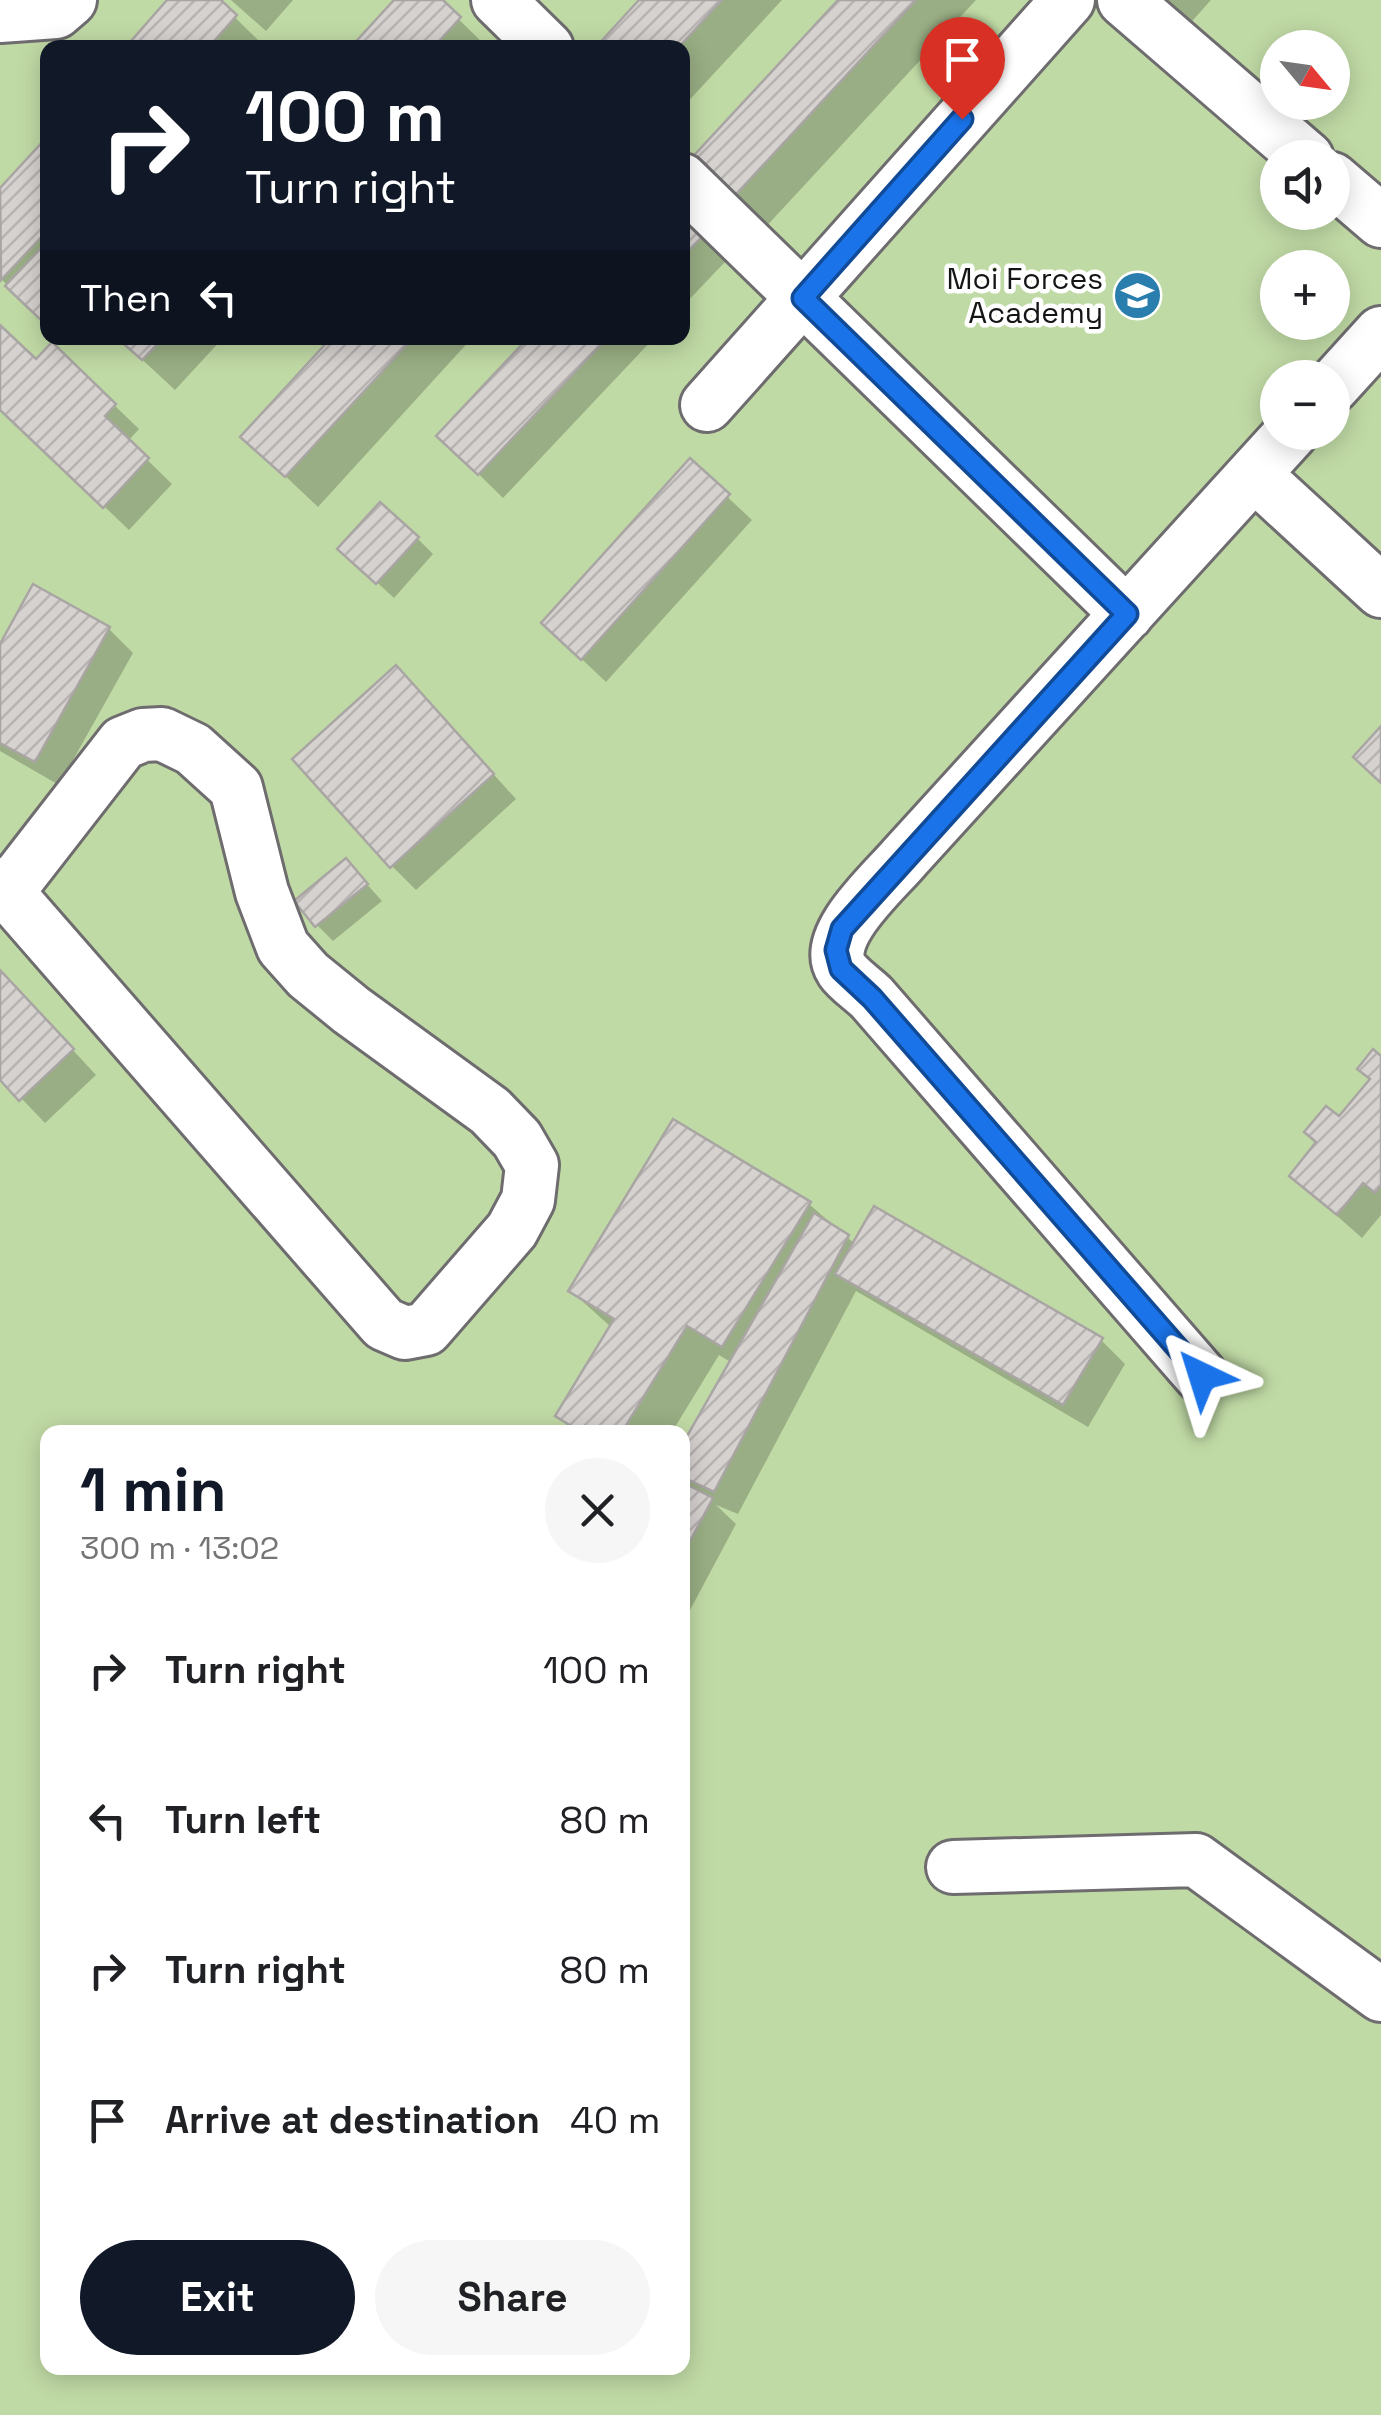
<!DOCTYPE html>
<html lang="en">
<head>
<meta charset="utf-8">
<style>
	:root { --surface:#fff; --page:#f6f6f6; --text:#202124; --muted:#757577; --accent:#111827 }
	body { margin:0; font-family:"Space Grotesk",sans-serif; background:var(--page); color:var(--text); height:100vh; display:flex; flex-direction:column; font-size:38px; white-space:nowrap }
	* { box-sizing:border-box; margin:0 }
	p { font-size:32px; color:var(--muted) }
	.icon { flex:none; width:55px; height:55px; fill:none; stroke:currentColor; stroke-width:2; stroke-linecap:round; stroke-linejoin:round }
	.map { position:relative; flex:1; overflow:hidden }
	.panel { position:absolute; left:40px; top:1425px; width:650px; height:950px; display:flex; flex-direction:column; background:var(--surface); border-radius:20px; box-shadow:0 5px 25px #0003 }
	.panel>* { flex:none }
	.guide { position:absolute; left:40px; top:40px; width:650px; height:305px; border-radius:20px; box-shadow:0 5px 25px #0003; background:#111827; color:#fff; overflow:hidden }
	.needle { width:65px; rotate:119deg }
	.buttons { position:absolute; left:1260px; top:30px; display:grid; gap:20px }
	.buttons a { display:grid; place-items:center; width:90px; height:90px; border-radius:50%; background:var(--surface); box-shadow:0 5px 25px #0003; font-size:50px }
	.pin { position:absolute; display:grid; place-items:center; width:85px; height:85px; color:#fff; margin:-102px -42px; border-radius:50% 50% 50% 0; rotate:-45deg; box-shadow:0 0 10px #0007 }
	.pin .icon { rotate:45deg }
	.me { position:absolute; width:110px; margin:-55px; rotate:319deg; stroke-linejoin:round; filter:drop-shadow(0 0 8px #0008) }
	.turn { display:flex; align-items:center; gap:35px; height:210px; padding:0 40px; font-size:45px }
	.turn .icon { width:130px; height:130px; stroke-width:2.5 }
	.turn b { display:block; font-size:70px; line-height:85px }
	.then { display:flex; align-items:center; height:95px; padding:0 40px; background:#0003; gap:20px; font-size:38px }
	.round { display:grid; place-items:center; flex:none; width:105px; height:105px; border-radius:52px; background:var(--page) }
	.head { display:flex; align-items:center; justify-content:space-between; height:170px; padding:0 40px }
	h1 { font-size:60px; font-weight:700; line-height:75px; color:var(--accent) }
	.action { display:flex; gap:20px; margin-top:auto; padding:20px 40px }
	.action a { flex:1; height:115px; border-radius:60px; background:var(--accent); color:#fff; font-size:40px; font-weight:700; line-height:115px; text-align:center }
	.action a+a { background:var(--page); color:var(--text) }
	ul { padding:0; list-style:none }
	li { display:flex; align-items:center; gap:30px; height:150px; padding:0 40px }
	li div { flex:1 }
	li b { display:block; font-size:38px }
	li em { font-style:normal }
	.map>svg:first-child { display:block }
	.grass { fill:#c0daa5; fill-rule:evenodd }
	.shadow { fill:#0003 }
	.building { fill:url(#building-hatch); stroke:#a8a5a3; stroke-width:2.5 }
	.lines { fill:none; stroke-linecap:round; stroke-linejoin:round }
	.minor-casing { stroke:#6e6c6e; stroke-width:58 }
	.minor { stroke:#fff; stroke-width:52 }
	.route-casing { stroke:#114b97; stroke-width:25 }
	.route { stroke:#1a73e8; stroke-width:18 }
	.labels { text-anchor:middle; stroke-width:9; stroke-linejoin:round; paint-order:stroke }
	.poi-label { font-size:30px; fill:#151416; stroke:#fff; text-anchor:end }
</style>
</head>
<body>
<div class="map">
<svg width="1381" height="2415" viewBox="0 0 1381 2415">
	<defs>
		<pattern id="building-hatch" width="6" height="6" patternUnits="userSpaceOnUse" patternTransform="scale(2.5)"><rect width="6" height="6" fill="#d6d2d0"/><path d="M-1 1l2-2M0 6l6-6M5 7l2-2" fill="none" stroke="#b7b3b2"/></pattern>
	</defs>
	<rect width="100%" height="100%" fill="#edebee"/>
	<path class="grass" d="M0 0H1381V2415H0ZM48 48H682V338H48ZM1278 48H1332V102H1278ZM1278 158H1332V212H1278ZM1278 268H1332V322H1278ZM1278 378H1332V432H1278ZM48 1432H682V2368H48Z"/>
	<path class="shadow" d="M170 0H217L259 41 253 48H128Z
		M231 0H293L266 31Z
		M398 0H439L488 48H353Z
		M643 0H782L682 108V48H599Z
		M841 0H976L762 231 690 163Z
		M1134 0H1211L1176 39Z
		M48 140V324L0 278V191Z
		M682 219 726 261 682 307Z
		M0 328 36 363 114 405 139 429 128 441 172 484 129 530 0 407Z
		M119 338H223L175 390Z
		M334 338H472L318 507 244 437Z
		M532 338H654L503 498 440 436Z
		M690 462 752 520 606 682 569 647Z
		M417 538 433 554 394 598 357 564Z
		M109 629 133 653 59 785 0 751V649Z
		M420 693 516 799 416 890 392 866Z
		M346 861 382 901 333 941 317 925Z
		M0 971 96 1075 45 1123 0 1076Z
		M1381 1059V1215L1362 1238 1292 1176 1372 1080Z
		M809 1204 855 1244 1101 1340 1125 1364 1088 1427 856 1291 738 1514 716 1505 736 1524 682 1625V1485H686L682 1482V1450L732 1363 719 1355 672 1432H574L558 1416 612 1328 571 1291Z"/>
	<path class="building" d="M167 0H221L237 15 208 48H125Z
		M394 0H443L461 17 433 48H350Z
		M639 0H722L678 48H595Z
		M838 0H916L729 202 687 163Z
		M48 136V230L1 280 0 188Z
		M682 215 704 235 682 257Z
		M46 243 48 315 42 321 5 286Z
		M0 325 36 359 52 342 116 404 105 416 149 458 103 508 0 410Z
		M117 338H163L142 360Z
		M331 338H413L285 477 240 437Z
		M528 338H607L478 475 436 436Z
		M690 458 730 494 581 660 541 623Z
		M380 502 419 537 376 584 337 549Z
		M33 584 110 627 35 762 0 743V644Z
		M396 665 494 774 390 868 292 759Z
		M1381 726V783L1353 757Z
		M346 858 368 884 315 927 294 901Z
		M0 970 74 1049 19 1101 0 1080Z
		M1373 1049 1381 1056V1185L1375 1193 1363 1183 1337 1215 1289 1176 1316 1142 1304 1132 1326 1106 1339 1116 1370 1079 1357 1069Z
		M673 1119 811 1202 722 1347 687 1326 622 1432H581L555 1416 614 1319 568 1291Z
		M874 1206 1103 1338 1063 1405 835 1274Z
		M814 1213 849 1235 714 1492 682 1477V1445Z
		M682 1482 713 1498 682 1556Z"/>
	<g class="lines">
		<defs>
			<path id="minor" d="M498 0 547 48
				M1124 0 1307 158
				M0 16 56 12 70 0
				M1332 179 1381 221
				M682 180 1127 614
				M1332 387 1381 333
				M707 405 1068 0
				M1254 474 1381 591
				M0 884 384 1324 405 1333 426 1329 512 1230 528 1200 532 1165 517 1139 490 1111 351 1010 308 975 283 947 262 892 236 788 193 749 162 734 143 735 123 743 8 891
				M1201 1376 872 998C863 989 849 980 842 970 820 937 884 882 905 857L1292 432
				M953 1867 1196 1860 1381 1995"/>
		</defs>
		<use href="#minor" class="minor-casing"/>
		<use href="#minor" class="minor"/>
	</g>
	<g class="lines">
		<defs>
			<path id="route" d="M962 119 803 298 1127 614 842 929 836 950 841 969 872 998 1202 1376"/>
		</defs>
		<use href="#route" class="route-casing"/>
		<use href="#route" class="route"/>
	</g>
	<defs>
		<symbol id="school-disc" viewBox="-11 -11 22 22"><circle r="9.5" fill="#297eae" stroke="#fff"/><path d="M0-5L7-2L0 1L-7-2ZM-4 1L0 2.5L4 1V4Q0 6-4 4Z" fill="#fff"/></symbol>
	</defs>
	<g fill-rule="evenodd">
		<use href="#school-disc" x="1110" y="268" width="55" height="55"/>
	</g>
	<g class="labels">
		<g class="poi-label">
			<text x="1103" y="289">Moi Forces<tspan x="1103" dy="34">Academy</tspan></text>
		</g>
	</g>
</svg>
<div class="buttons">
<a><svg class="needle" viewBox="-14 -14 28 28"><path d="M0-13l5 13h-10z" fill="#e53935"/><path d="M0 13l5-13h-10z" fill="#757577"/></svg></a>
<a><svg class="icon" aria-label="sound" viewBox="0 0 24 24"><path d="M4 9h4l5-4v14l-5-4H4zM17 9q2 3 0 6"/></svg></a>
<a>+</a>
<a>−</a>
</div>
<div class="pin" style="left:962px;top:119px;background:#d93025"><svg class="icon" aria-label="arrive" viewBox="0 0 24 24"><path d="M6 21V4h12l-3 4 3 4H6"/></svg></div>
<svg class="me" style="left:1202px;top:1376px" viewBox="-20 -20 40 40"><path d="M0-17L14 15 0 8-14 15z" fill="#1a73e8" stroke="#fff" stroke-width="4"/></svg>
<div class="guide">
<div class="turn"><svg class="icon" aria-label="right" viewBox="0 0 24 24"><path d="M7 20v-9h11M14 6l5 5-5 5"/></svg><div><b>100 m</b>Turn right</div></div>
<div class="then">Then<svg class="icon" aria-label="left" viewBox="0 0 24 24"><path d="M17 20v-9H6M10 6l-5 5 5 5"/></svg></div>
</div>
<section class="panel">
<div class="head"><div><h1>1 min</h1><p>300 m · 13:02</p></div><a class="round"><svg class="icon" aria-label="close" viewBox="0 0 24 24"><path d="M6 6l12 12M18 6L6 18"/></svg></a></div>
<ul>
<li><svg class="icon" aria-label="right" viewBox="0 0 24 24"><path d="M7 20v-9h11M14 6l5 5-5 5"/></svg><div><b>Turn right</b></div><em>100 m</em></li>
<li><svg class="icon" aria-label="left" viewBox="0 0 24 24"><path d="M17 20v-9H6M10 6l-5 5 5 5"/></svg><div><b>Turn left</b></div><em>80 m</em></li>
<li><svg class="icon" aria-label="right" viewBox="0 0 24 24"><path d="M7 20v-9h11M14 6l5 5-5 5"/></svg><div><b>Turn right</b></div><em>80 m</em></li>
<li><svg class="icon" aria-label="arrive" viewBox="0 0 24 24"><path d="M6 21V4h12l-3 4 3 4H6"/></svg><div><b>Arrive at destination</b></div><em>40 m</em></li>
</ul>
<div class="action"><a>Exit</a><a>Share</a></div>
</section>
</div>
</body>
</html>
